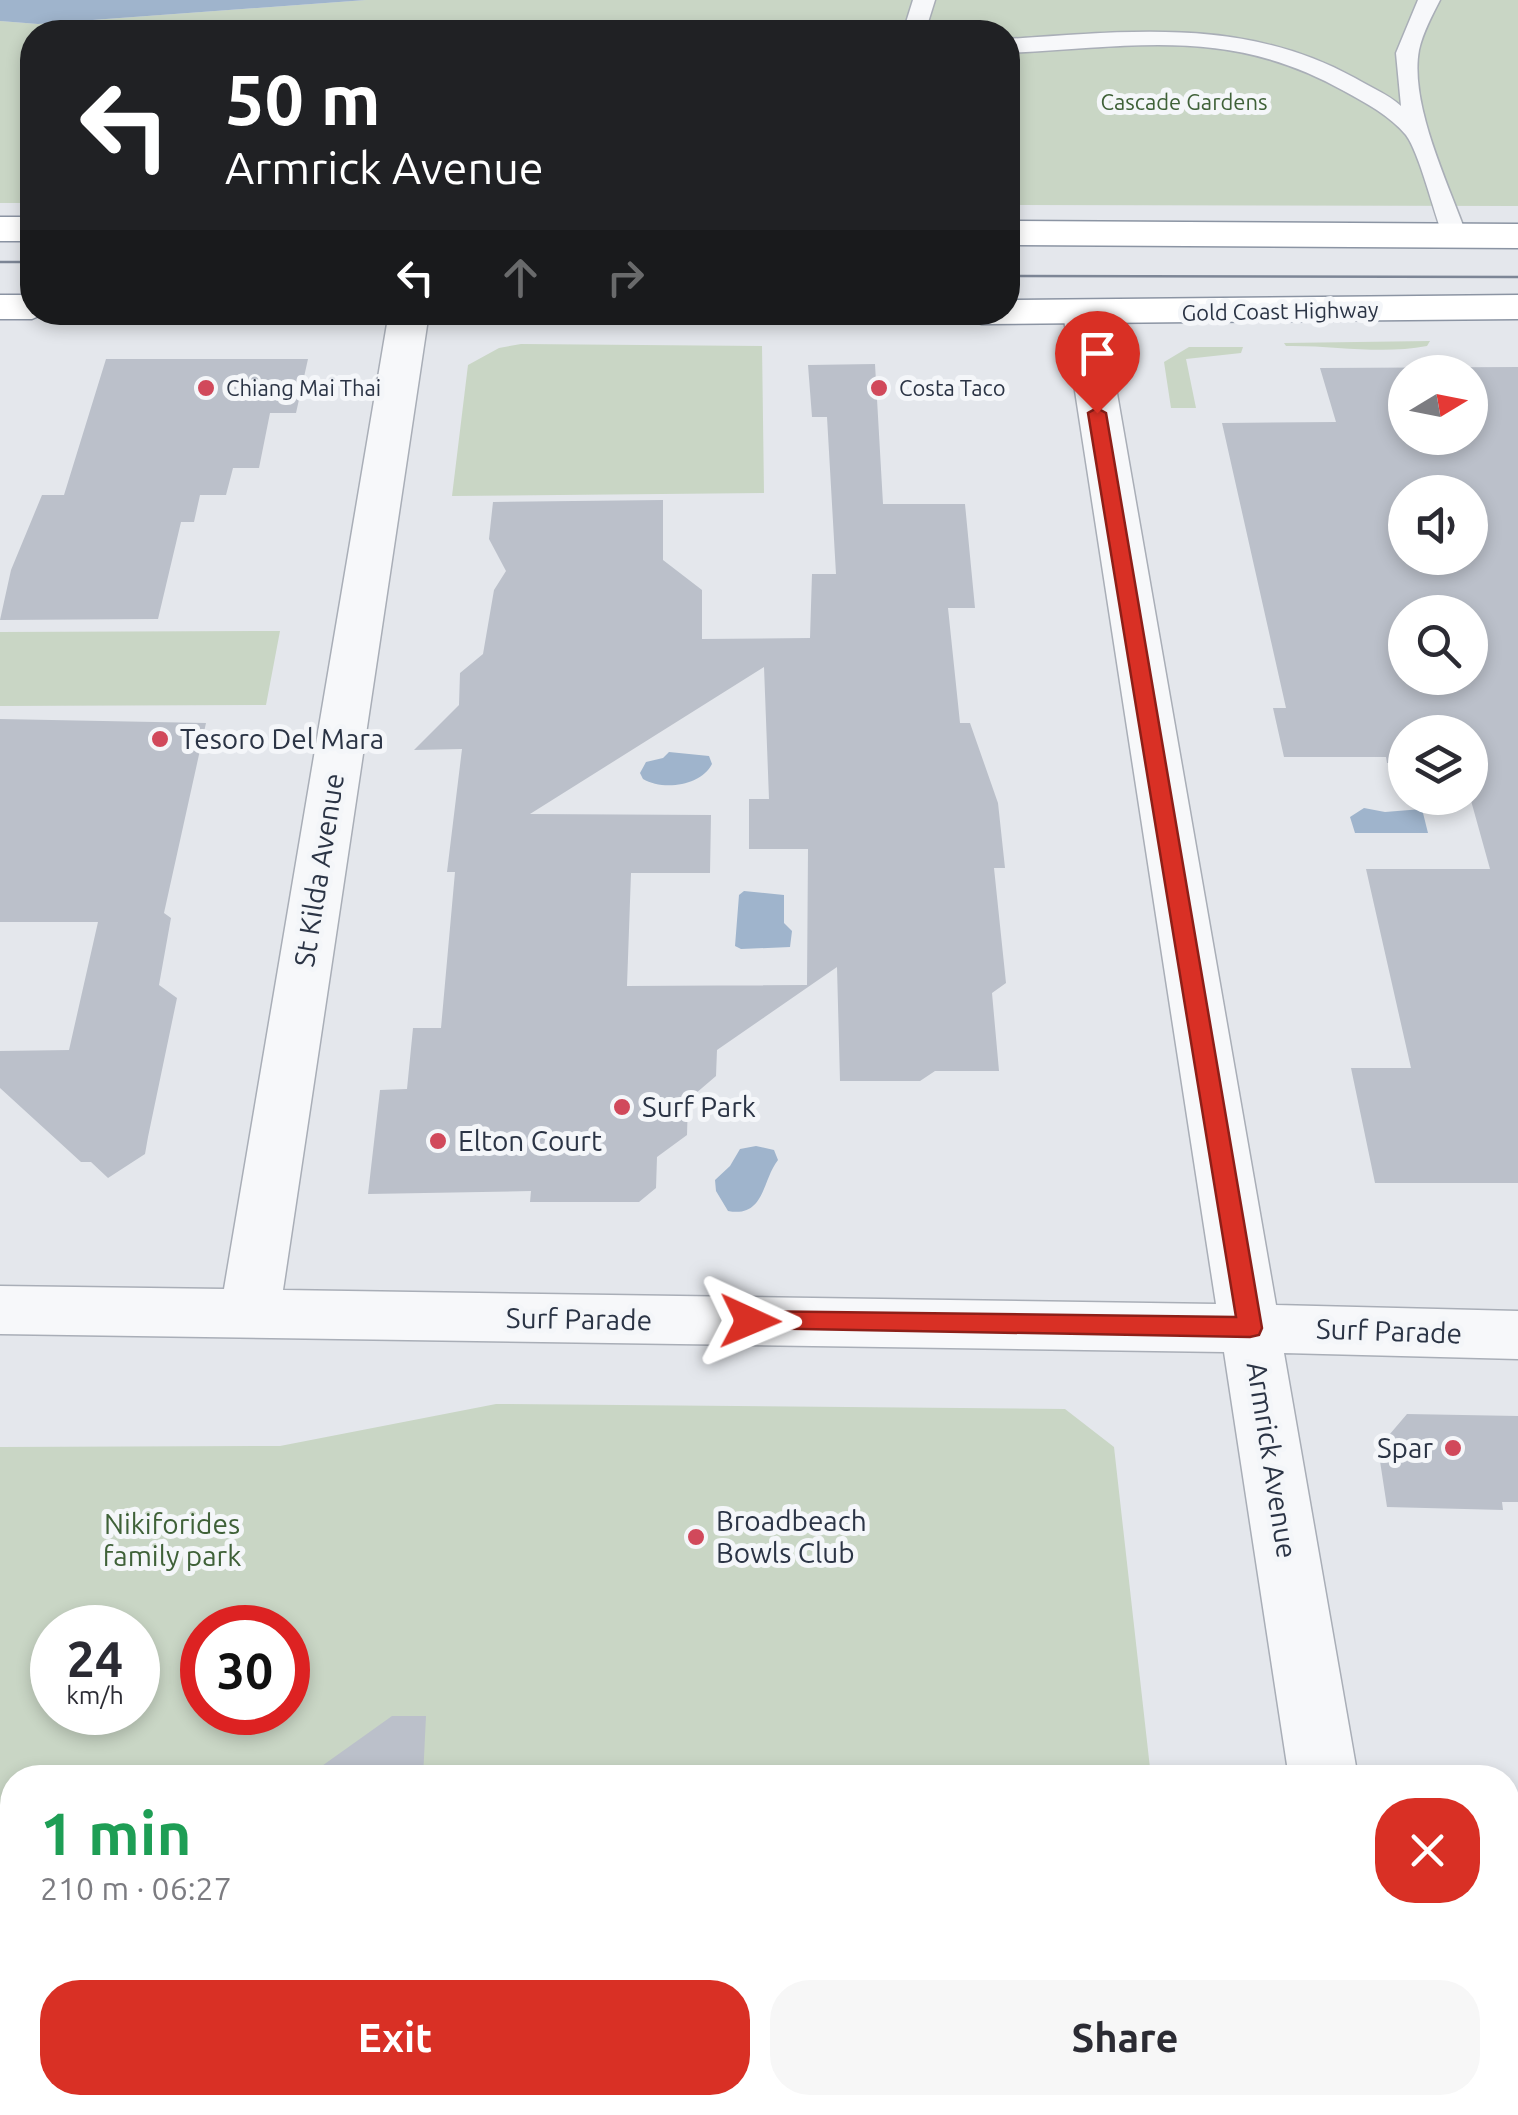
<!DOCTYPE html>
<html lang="en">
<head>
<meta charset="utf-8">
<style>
	:root { --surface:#fff; --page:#f7f7f7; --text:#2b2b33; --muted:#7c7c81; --accent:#d93025 }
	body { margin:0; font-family:Ubuntu,sans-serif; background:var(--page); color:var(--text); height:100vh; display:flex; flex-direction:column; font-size:38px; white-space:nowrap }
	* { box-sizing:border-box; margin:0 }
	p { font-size:32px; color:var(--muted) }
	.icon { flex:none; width:55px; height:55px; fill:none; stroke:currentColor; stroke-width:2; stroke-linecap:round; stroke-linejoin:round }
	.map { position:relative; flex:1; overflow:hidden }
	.panel { position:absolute; left:0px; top:1765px; width:1520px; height:350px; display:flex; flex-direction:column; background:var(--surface); border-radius:40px 40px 0 0; box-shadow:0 5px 15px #0003 }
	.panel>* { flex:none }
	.banner { position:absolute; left:20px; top:20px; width:1000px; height:305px; border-radius:40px; box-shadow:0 5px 15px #0003; background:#202124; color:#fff; overflow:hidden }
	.needle { width:65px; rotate:80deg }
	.tools { position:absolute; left:1388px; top:355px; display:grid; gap:20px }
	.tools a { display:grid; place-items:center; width:100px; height:100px; border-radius:50%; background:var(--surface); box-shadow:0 5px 15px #0003; font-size:50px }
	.speed { position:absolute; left:30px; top:1605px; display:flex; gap:20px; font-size:50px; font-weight:700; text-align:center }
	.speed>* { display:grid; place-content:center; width:130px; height:130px; border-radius:50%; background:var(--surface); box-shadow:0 5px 15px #0003; line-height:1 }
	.speed small { font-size:25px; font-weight:400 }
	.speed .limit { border:15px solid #d22; background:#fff; color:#111 }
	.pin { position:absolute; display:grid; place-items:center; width:85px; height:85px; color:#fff; margin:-102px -42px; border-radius:50% 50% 50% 0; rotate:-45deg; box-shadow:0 0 10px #0007 }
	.pin .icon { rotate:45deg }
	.me { position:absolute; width:110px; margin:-55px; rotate:91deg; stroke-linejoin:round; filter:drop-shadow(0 0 8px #0008) }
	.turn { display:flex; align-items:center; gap:35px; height:210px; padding:0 40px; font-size:45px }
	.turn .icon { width:130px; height:130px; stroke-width:2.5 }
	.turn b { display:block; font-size:70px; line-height:85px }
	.lanes { display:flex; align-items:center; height:95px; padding:0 40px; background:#0003; justify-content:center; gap:50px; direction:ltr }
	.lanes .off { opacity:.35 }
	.round { display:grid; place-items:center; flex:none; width:105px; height:105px; border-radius:40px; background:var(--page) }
	.head { display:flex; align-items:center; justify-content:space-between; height:170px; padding:0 40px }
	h1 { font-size:60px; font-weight:700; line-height:75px; color:#1e9e55 }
	.cta { display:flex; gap:20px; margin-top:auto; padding:20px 40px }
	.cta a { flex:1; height:115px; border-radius:40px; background:var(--accent); color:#fff; font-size:40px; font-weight:700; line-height:115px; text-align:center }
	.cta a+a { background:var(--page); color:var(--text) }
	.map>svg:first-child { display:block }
	.green { fill:#c9d6c5; fill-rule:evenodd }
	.water { fill:#9fb4cc }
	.building { fill:#bbc0ca; fill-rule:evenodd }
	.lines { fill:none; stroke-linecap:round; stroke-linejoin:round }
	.service-casing { stroke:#a9aeb7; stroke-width:3 }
	.minor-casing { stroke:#a9aeb7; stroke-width:3 }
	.trunk-casing { stroke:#8b94a3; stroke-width:3 }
	.service { fill:#f7f8fa; fill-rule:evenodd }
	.minor { fill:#f7f8fa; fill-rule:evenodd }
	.trunk { fill:#fff; fill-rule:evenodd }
	.tram { stroke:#7d8696; stroke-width:2.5 }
	.route { fill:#d93025; stroke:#8d1f18; stroke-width:2.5 }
	.poi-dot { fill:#d1495b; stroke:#f4f6f9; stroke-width:4 }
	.labels { text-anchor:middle; stroke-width:10; stroke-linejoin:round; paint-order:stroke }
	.far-park-label { font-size:22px; fill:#3f6138; stroke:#f4f6f9 }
	.far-street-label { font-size:22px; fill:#2b3445; stroke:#f4f6f9 }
	.far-poi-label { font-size:22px; fill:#2b3445; stroke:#f4f6f9; text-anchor:start }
	.poi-label { font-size:28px; fill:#2b3445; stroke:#f4f6f9; text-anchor:start }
	.street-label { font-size:28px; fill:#2b3445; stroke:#f4f6f9 }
	.park-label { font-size:28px; fill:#3f6138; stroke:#f4f6f9 }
</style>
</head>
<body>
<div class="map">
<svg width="1518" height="2115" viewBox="0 0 1518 2115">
	<rect width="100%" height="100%" fill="#e4e7ec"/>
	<path class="green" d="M366 0H1518V206L1008 205V32H32V203H0V21L38 24Z
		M1430 341 1427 346C1380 355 1333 345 1286 346L1284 343Z
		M521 344 762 346 764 493 452 496 468 365 499 348Z
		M1189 347H1243L1241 353 1186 359 1196 408H1171L1164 362Z
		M280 631 266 705 0 706V632Z
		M496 1404 1065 1409 1114 1447 1151 1777 12 1778V2102H1188L1190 2115H0V1447L280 1446ZM52 1628H138V1712H52ZM202 1628H288V1712H202Z"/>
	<path class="water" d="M0 0H366L38 24 0 21Z
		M669 752 709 756 712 764C701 786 663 791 643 779L640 773 646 762 663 758Z
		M1364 808 1385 812 1422 809 1428 833H1355L1350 817Z
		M744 891 784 895V923L792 931 790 947 741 949 735 946 739 895Z
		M756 1146 774 1150 778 1160C762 1180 765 1218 728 1211L716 1191 715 1180 730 1166 740 1149Z"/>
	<path class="building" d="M106 359H308L296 413H270L259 468H233L226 495H200L194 522H181L158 619 0 620 11 570 42 495H64Z
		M875 364 883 504H965L975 608H948L960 723H970L998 803 1005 868H994L1006 983 992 993 999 1071H935L920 1081H840L837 967 717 1050 716 1076 688 1100 687 1135 657 1157 656 1188 639 1202H530L531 1191 368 1194 380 1090 407 1089 413 1028H441L455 872H447L462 749 414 750 459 705 460 673 483 654 494 590 506 571 489 539 493 502 663 500V560L702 590V639L810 638 812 574H836L827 417H812L808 365ZM764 667 769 799H749V849H808L807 985 627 986 631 873H710L711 815 530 814Z
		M1518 367V1183H1375L1351 1068H1411L1366 869H1490L1470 797V732H1405V763H1387L1386 757H1284L1273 708H1286L1222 423 1336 422 1320 368ZM1405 372H1470V438H1405ZM1405 492H1470V558H1405ZM1405 612H1470V678H1405Z
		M0 719 206 723 164 913 171 918 159 985 177 998 148 1137 145 1154 108 1178 91 1162H81L0 1088V1051L69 1050 98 922H0Z
		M1407 1414 1518 1416V1502H1502L1503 1510 1387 1507 1378 1448Z
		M392 1716H426L423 1778H305Z"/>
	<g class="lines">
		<defs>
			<path id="service" d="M913 0H935L925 32H903Z
				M1418 0H1440C1432 16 1423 32 1419 50 1409 104 1449 185 1467 236L1455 243 1443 236C1434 213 1419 152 1406 135 1389 115 1366 103 1344 91 1229 26 1133 47 1008 53V39C1130 31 1244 17 1355 78 1370 87 1388 94 1401 106L1396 53Z"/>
			<path id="minor" d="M1083 301 1097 304 1103 313 1276 1305 1518 1311V1359L1284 1353 1358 1778H1289L1224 1352 0 1334V1286L224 1289 389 312H429L283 1290 1216 1304 1063 313 1069 304Z
				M1339 2102H1415L1417 2115H1341Z"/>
			<path id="trunk" d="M0 217H32V241H0Z
				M1008 221 1518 224V248L1008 245Z
				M0 295H32V312H48L32 319H0Z
				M1518 295V319L982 324 968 321 962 312H1008V300Z"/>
		</defs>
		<use href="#service" class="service-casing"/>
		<use href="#minor" class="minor-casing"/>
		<use href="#trunk" class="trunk-casing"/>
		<use href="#service" class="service"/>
		<use href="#minor" class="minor"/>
		<use href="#trunk" class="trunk"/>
		<path class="tram" d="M0 262H32
			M1008 276 1518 277"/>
	</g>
	<path class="route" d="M1097 408 1106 413 1262 1328 1259 1335 1250 1337 741 1328 738 1321 741 1314 750 1311 1236 1317 1088 413Z"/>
	<g class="poi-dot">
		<circle cx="206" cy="388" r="10"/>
		<circle cx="879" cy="388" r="10"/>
		<circle cx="160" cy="739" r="10"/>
		<circle cx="622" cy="1107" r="10"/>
		<circle cx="438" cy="1141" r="10"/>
		<circle cx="1453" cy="1448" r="10"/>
		<circle cx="696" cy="1537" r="10"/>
	</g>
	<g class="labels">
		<g class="far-park-label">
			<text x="1184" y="110">Cascade Gardens</text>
		</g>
		<g class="far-street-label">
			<text transform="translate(1280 311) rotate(-1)" y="8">Gold Coast Highway</text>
		</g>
		<g class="far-poi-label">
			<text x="226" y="396">Chiang Mai Thai</text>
			<text x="899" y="396">Costa Taco</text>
		</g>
		<g class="poi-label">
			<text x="180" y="749">Tesoro Del Mara</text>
			<text x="642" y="1117">Surf Park</text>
			<text x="458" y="1151">Elton Court</text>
			<text x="1433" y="1458" text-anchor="end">Spar</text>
			<text x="716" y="1531">Broadbeach<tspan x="716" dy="32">Bowls Club</tspan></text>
		</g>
		<g class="street-label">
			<text transform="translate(319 870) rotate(-81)" y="10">St Kilda Avenue</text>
			<text transform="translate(579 1319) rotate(1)" y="10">Surf Parade</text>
			<text transform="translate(1389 1331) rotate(2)" y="10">Surf Parade</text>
			<text transform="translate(1272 1460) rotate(81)" y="10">Armrick Avenue</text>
		</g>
		<g class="park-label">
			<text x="172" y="1534">Nikiforides<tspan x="172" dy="32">family park</tspan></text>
		</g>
	</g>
</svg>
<div class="tools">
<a><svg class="needle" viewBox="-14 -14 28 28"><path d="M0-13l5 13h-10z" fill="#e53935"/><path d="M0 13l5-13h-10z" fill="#7c7c81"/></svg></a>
<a><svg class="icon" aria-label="sound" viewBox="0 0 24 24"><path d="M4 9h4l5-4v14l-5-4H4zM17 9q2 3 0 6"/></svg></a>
<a><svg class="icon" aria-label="search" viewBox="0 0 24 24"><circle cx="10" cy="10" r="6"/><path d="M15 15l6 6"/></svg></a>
<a><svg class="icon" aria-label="layers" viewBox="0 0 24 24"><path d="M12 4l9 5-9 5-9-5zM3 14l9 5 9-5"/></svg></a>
</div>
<div class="speed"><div>24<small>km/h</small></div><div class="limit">30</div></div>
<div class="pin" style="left:1097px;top:413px;background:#d93025"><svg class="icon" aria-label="arrive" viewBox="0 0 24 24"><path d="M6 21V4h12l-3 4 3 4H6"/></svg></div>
<svg class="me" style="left:750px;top:1321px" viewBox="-20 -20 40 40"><path d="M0-17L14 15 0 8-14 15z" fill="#d93025" stroke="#fff" stroke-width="4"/></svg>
<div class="banner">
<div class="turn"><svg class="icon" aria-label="left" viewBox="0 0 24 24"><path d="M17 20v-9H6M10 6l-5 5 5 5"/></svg><div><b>50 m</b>Armrick Avenue</div></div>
<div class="lanes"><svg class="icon" aria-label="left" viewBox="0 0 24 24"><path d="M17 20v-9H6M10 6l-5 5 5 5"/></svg><svg class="icon off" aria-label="ahead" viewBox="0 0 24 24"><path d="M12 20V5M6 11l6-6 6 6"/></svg><svg class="icon off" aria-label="right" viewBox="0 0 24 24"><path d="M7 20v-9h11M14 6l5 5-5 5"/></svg></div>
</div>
<section class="panel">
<div class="head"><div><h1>1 min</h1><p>210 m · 06:27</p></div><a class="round" style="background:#d93025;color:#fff"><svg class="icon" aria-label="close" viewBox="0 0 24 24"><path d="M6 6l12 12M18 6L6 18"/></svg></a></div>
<div class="cta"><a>Exit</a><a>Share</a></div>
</section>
</div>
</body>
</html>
